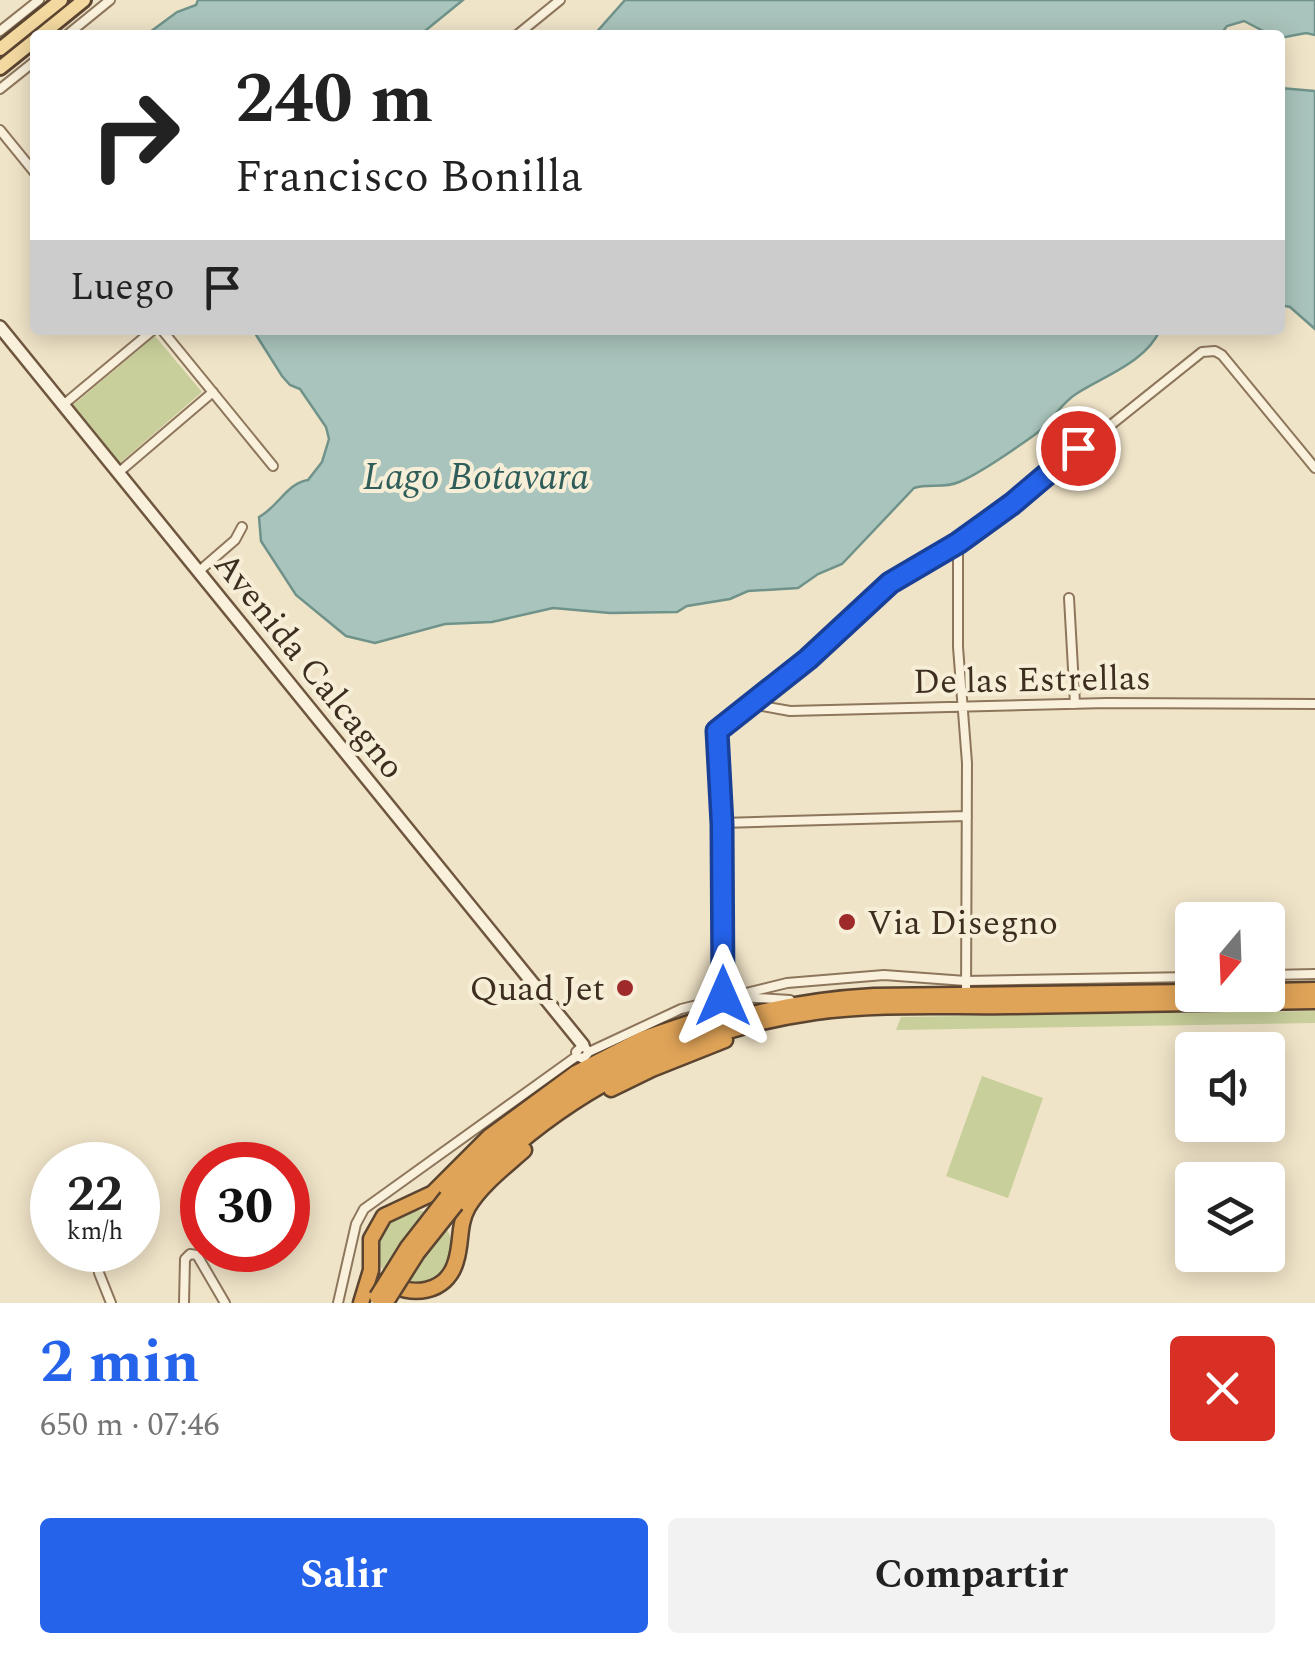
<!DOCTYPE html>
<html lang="es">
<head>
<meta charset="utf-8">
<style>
	:root { --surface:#fff; --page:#f2f2f2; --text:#222; --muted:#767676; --accent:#2563eb }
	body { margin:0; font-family:Spectral,serif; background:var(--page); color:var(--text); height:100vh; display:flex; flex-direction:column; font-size:38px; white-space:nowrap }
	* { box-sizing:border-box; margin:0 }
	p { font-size:32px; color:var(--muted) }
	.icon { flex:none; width:55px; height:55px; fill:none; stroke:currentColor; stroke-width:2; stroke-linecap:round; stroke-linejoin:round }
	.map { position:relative; height:1303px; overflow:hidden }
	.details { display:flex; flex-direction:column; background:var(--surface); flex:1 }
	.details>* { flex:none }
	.top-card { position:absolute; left:30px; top:30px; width:1255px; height:305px; border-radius:10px; box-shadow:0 5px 25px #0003; background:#fff; color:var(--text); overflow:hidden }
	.needle { width:65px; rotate:199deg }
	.tools { position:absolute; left:1175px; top:902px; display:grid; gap:20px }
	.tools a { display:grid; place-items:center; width:110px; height:110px; border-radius:10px; background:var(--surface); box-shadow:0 5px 25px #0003; font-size:50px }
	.speed { position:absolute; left:30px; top:1142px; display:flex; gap:20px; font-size:50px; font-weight:700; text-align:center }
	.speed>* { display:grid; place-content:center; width:130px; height:130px; border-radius:50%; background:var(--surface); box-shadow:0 5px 25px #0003; line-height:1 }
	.speed small { font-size:25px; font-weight:400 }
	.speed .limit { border:15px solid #d22; background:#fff; color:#111 }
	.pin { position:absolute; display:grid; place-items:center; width:85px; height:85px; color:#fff; margin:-42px; border:5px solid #fff; border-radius:50%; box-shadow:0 2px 10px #0007 }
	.me { position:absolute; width:110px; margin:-55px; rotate:0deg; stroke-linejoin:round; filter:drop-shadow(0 0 8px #0008) }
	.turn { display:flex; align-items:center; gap:35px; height:210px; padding:0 40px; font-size:45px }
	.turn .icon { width:130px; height:130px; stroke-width:2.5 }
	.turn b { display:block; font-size:70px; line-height:85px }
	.then { display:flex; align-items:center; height:95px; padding:0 40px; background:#0003; gap:20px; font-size:38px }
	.round { display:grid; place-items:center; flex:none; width:105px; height:105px; border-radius:10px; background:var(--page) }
	.summary { display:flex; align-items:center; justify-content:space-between; height:170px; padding:0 40px }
	h1 { font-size:60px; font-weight:700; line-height:75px; color:var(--accent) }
	.button { display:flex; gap:20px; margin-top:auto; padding:20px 40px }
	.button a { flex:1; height:115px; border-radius:10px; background:var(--accent); color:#fff; font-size:40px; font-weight:700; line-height:115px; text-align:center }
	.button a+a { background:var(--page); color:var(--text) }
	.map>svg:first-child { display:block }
	.green { fill:#c9cf9b }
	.water { fill:#a9c4bc; stroke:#6f938a; stroke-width:2.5 }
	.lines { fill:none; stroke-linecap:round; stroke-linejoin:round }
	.street-casing { stroke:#8d765c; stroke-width:12 }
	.secondary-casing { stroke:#6f573f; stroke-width:16 }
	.primary-casing { stroke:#5b4430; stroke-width:18 }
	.highway-casing { stroke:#5b4430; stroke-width:19 }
	.street { stroke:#faf1dc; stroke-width:8 }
	.secondary { stroke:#faf1dc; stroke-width:11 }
	.primary { stroke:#f3d9a0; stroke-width:12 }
	.highway { stroke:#e0a458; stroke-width:14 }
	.highway-bridge-casing { stroke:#5b4430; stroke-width:19; stroke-linecap:butt }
	.highway-bridge { stroke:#e0a458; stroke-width:14 }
	.route-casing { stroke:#184099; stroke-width:25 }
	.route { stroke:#2563eb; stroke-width:18 }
	.poi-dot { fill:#9e2a2b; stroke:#f7eed8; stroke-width:4 }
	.labels { text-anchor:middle; stroke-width:8; stroke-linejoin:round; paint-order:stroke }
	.street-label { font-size:35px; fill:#3d2e20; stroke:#f7eed8 }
	.poi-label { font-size:35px; fill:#3d2e20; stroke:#f7eed8; text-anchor:start }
	.water-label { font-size:38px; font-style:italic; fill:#2f5d5a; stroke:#f7eed8 }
</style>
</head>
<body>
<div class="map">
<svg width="1315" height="1303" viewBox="0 0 1315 1303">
	<rect width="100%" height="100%" fill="#f0e4c8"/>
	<path class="green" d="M155 336 202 392 120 463 73 405Z
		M1315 1011V1023L896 1030 901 1017Z
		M982 1076 1043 1098 1008 1198 946 1176Z
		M376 1248a38 38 0 1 1 76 0a38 38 0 1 1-76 0Z"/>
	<path class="water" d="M198 0H463L420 35H146L177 12 196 5Z
		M625 0H1315V35L1306 33 1280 38V35H1271L1244 21 1227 26 1220 35H594Z
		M1280 88 1315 91V329L1290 307 1280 305Z
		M253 330H1160C1146 362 1104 376 1076 394 1060 404 1052 422 1037 433 1016 448 983 472 959 482 943 489 929 483 914 488L842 564 818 574 798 588 748 591 730 599 687 606 677 612 610 613 553 608 492 622 445 624 375 643 346 636 296 595 261 541 259 517C278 507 287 483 308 480L322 462 329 439 326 427 300 389 290 385 282 376Z"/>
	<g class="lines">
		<defs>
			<path id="street" d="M0 31 39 0
				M67 35 110 0
				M517 35 560 0
				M0 89 35 61
				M0 130 35 173
				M162 330 273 466
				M63 405 153 330
				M118 473 213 392
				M958 543V647L967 763 966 996
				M198 572 235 540 242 527
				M1069 598 1075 704
				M751 704 790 711 1107 703 1315 704
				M722 823 967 816
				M1268 975 1315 974
				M790 1000 723 996 722 823 717 731 807 659 890 583 958 543 1012 504 1202 352 1215 351 1222 355 1315 468
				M589 1052 583 1045 576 1052 577 1056 583 1059 589 1052 681 1009 787 983 884 975 966 981 1192 977
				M99 1273 111 1303
				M184 1303 185 1259 190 1254 197 1255 225 1303
				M338 1303 356 1224 364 1209 577 1056"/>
			<path id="secondary" d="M0 327 583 1045"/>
			<path id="primary" d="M41 35 84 0
				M0 49 61 0
				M0 68 35 40"/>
			<path id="highway" d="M1268 991 1315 990
				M611 1089 652 1069 725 1040
				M447 1197C559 1073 709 1005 874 996L1192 992
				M456 1204C550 1098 675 1032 815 1012 880 1003 947 1007 1012 1006 1113 1005 1214 1003 1315 1001
				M385 1281C410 1298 447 1294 456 1261 462 1242 458 1225 468 1207 481 1185 505 1167 524 1150
				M361 1303 371 1270V1239L384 1216 433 1193 489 1137 576 1073 642 1039 698 1020"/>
		</defs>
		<use href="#street" class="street-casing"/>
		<use href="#secondary" class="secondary-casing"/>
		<use href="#primary" class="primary-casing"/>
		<use href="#highway" class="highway-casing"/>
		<use href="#street" class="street"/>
		<use href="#secondary" class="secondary"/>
		<use href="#primary" class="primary"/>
		<use href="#highway" class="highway"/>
		<defs>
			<path id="highway-bridge" d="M377 1297 408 1247 447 1197
				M386 1302 417 1253 456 1204"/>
		</defs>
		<use href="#highway-bridge" class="highway-bridge-casing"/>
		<use href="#highway-bridge" class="highway-bridge"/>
	</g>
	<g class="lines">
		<defs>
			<path id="route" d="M723 996 722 824 717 731 808 659 890 583 958 543 1012 504 1078 448"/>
		</defs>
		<use href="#route" class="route-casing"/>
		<use href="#route" class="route"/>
	</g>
	<g class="poi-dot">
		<circle cx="847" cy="922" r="10"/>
		<circle cx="625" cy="988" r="10"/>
	</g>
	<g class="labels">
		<g class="street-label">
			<text transform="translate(310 665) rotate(51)" y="12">Avenida Calcagno</text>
			<text transform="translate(1032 679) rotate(-1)" y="12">De las Estrellas</text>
		</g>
		<g class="poi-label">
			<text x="867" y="934">Via Disegno</text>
			<text x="605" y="1000" text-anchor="end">Quad Jet</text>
		</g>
		<g class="water-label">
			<text x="476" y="489">Lago Botavara</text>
		</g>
	</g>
</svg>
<div class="tools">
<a><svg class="needle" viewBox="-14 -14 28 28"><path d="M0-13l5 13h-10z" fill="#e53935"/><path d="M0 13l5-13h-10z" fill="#767676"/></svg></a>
<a><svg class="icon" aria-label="sound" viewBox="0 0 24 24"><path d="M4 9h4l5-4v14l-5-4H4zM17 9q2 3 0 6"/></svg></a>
<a><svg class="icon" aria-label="layers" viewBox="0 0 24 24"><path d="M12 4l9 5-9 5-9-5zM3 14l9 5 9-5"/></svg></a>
</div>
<div class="speed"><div>22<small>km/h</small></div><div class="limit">30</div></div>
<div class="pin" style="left:1078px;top:448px;background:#d93025"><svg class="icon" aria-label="arrive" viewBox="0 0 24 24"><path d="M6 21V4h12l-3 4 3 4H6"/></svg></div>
<svg class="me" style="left:723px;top:996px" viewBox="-20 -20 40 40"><path d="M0-17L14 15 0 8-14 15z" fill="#2563eb" stroke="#fff" stroke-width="4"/></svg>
<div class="top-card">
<div class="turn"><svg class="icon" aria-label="right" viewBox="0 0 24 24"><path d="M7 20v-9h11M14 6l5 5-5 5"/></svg><div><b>240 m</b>Francisco Bonilla</div></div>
<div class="then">Luego<svg class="icon" aria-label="arrive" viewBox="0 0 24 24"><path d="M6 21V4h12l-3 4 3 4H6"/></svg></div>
</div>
</div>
<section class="details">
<div class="summary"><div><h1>2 min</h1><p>650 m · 07:46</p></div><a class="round" style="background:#d93025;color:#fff"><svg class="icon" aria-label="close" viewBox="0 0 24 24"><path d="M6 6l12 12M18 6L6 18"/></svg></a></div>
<div class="button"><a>Salir</a><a>Compartir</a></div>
</section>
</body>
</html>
